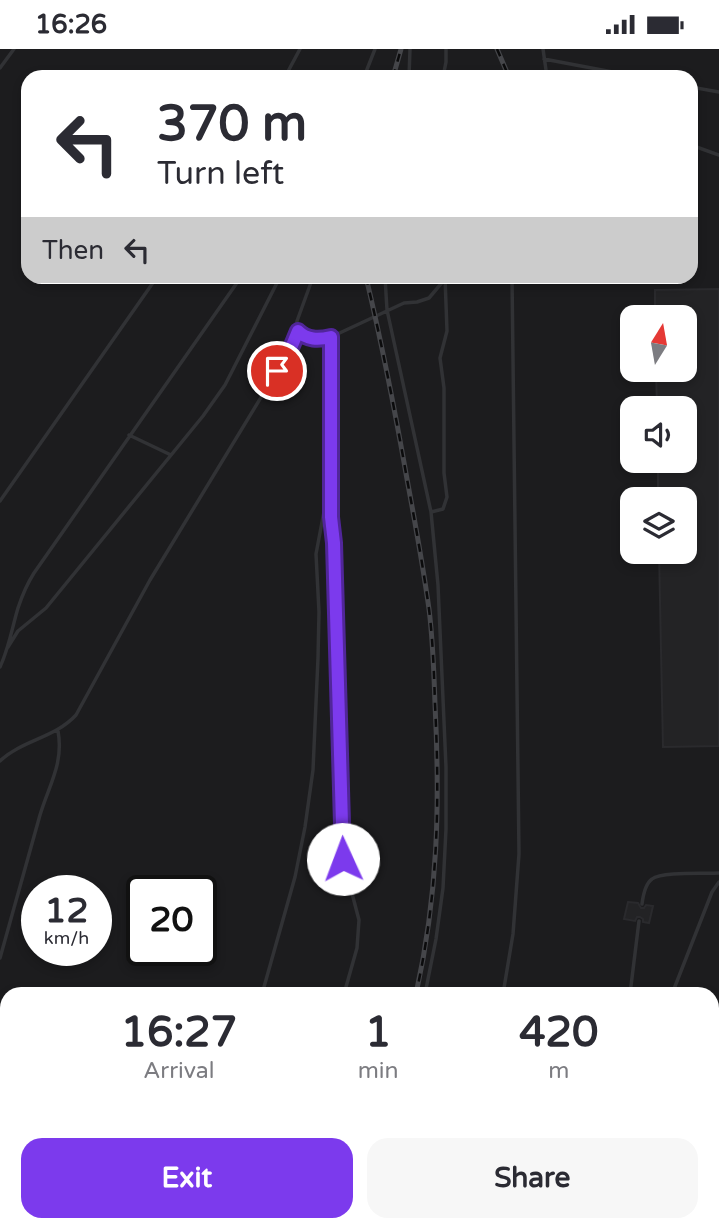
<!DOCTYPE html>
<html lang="en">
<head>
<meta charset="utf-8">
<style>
	:root { --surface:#fff; --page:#f7f7f7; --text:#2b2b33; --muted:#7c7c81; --accent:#7c3aed }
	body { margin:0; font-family:"Varela Round",sans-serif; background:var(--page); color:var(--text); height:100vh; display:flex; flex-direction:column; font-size:26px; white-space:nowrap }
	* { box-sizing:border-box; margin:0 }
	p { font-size:23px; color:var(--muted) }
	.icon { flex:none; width:38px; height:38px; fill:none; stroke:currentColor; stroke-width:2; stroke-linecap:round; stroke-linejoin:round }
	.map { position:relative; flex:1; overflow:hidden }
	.drawer { position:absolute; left:0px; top:938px; width:719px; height:245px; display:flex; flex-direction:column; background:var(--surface); border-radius:21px 21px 0 0; box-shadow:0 4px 10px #0003 }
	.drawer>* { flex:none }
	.guide { position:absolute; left:21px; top:21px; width:677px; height:214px; border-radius:21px; box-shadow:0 4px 10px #0003; background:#fff; color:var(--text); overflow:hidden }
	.needle { width:46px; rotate:11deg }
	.tools { position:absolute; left:620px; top:256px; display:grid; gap:14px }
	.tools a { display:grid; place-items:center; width:77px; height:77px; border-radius:14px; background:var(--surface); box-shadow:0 4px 10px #0003; font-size:35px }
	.speed { position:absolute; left:21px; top:826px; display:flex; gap:14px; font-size:35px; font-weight:700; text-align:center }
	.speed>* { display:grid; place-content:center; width:91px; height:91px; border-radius:50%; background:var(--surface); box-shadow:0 4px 10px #0003; line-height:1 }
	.speed small { font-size:18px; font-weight:400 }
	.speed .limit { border:4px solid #111; border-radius:10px; background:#fff; color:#111 }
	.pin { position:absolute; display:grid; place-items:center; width:60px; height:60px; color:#fff; margin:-30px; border:4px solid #fff; border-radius:50%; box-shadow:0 2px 7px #0007 }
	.me { position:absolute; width:77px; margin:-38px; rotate:358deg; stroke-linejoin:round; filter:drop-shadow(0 0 5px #0008) }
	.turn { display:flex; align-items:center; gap:24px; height:147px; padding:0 21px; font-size:32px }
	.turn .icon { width:91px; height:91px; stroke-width:2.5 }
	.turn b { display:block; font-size:49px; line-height:60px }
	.then { display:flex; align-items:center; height:66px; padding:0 21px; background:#0003; gap:14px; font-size:26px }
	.eta { display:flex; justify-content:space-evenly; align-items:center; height:119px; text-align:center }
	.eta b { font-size:42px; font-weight:700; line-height:49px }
	.button { display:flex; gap:14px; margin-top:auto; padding:14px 21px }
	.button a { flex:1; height:80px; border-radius:21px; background:var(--accent); color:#fff; font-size:28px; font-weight:700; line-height:80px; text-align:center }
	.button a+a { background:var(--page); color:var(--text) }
	.status { display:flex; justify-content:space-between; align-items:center; height:49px; padding:0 35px; background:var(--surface); direction:ltr }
	.status svg { height:19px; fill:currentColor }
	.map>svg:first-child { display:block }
	.built { fill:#1c1c1e; fill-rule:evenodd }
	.building { fill:#232325; stroke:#2a2a2d; stroke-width:2 }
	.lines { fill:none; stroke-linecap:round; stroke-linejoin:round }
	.service { stroke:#313235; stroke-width:3.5 }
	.minor { stroke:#313235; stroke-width:7 }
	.rail-casing { stroke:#45464a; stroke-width:5 }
	.rail { stroke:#0b0b0c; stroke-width:2.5; stroke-dasharray:8; stroke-linecap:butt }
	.route-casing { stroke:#51269a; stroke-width:18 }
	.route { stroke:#7c3aed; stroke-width:12 }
</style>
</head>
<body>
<div class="status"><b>16:26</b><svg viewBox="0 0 49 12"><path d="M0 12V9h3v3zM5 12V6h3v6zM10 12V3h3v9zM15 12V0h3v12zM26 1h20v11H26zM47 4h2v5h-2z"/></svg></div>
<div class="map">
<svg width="719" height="1183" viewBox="0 0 719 1183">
	<rect width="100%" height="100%" fill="#101011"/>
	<path class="built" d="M0 0H719V1183H0ZM28 28H691V228H28ZM632 268H684V320H632ZM632 359H684V411H632ZM632 450H684V502H632ZM37 842H96V901H37ZM142 842H201V901H142ZM7 945H712V1176H7Z"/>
	<path class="building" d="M719 240V697L663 698 659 502H684V450H658V411H684V359H657L656 320H684V268H655V241Z
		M628 853 638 854 641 859H644L646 856 653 857 649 874 643 873V870L640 868H637L635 872 624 870Z"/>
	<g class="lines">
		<path class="service" d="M543 0 547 28
			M544 10 639 28
			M0 19 14 0
			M285 28 300 0
			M364 28 375 0
			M409 28 410 0
			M443 28 446 13V0
			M691 38 719 43
			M691 96 719 106
			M313 228 297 272 296 280 300 285 314 290 331 288 404 254 417 253 429 249 445 230
			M385 228 387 261 431 463 438 536 446 718V780L443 839 436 890 425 945
			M331 288V468L334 494 343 810 359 871 357 899 344 945
			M129 386 171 406
			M0 452 157 228
			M431 463 443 460 447 448 444 424V339L440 309 447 282 445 228
			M8 598 18 582 46 559 203 367 225 336 280 228
			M0 618C9 599 12 579 18 559 22 547 27 535 34 524L241 228
			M0 712C22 691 55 689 76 666L150 531 291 299 298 282
			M642 855C643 847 645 835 652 830 662 822 705 825 719 824
			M0 909C13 861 27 814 40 766 49 736 64 714 58 682
			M262 945 295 828 305 778 313 721 318 609 319 563 316 505 329 436
			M503 945 513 885 519 805 512 228
			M630 945 639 872
			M672 945 712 843 719 833
			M712 1065 719 1068
			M197 1183 199 1176
			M278 1183 280 1176
			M360 1183 362 1176
			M422 1183 425 1176
			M581 1183 584 1176"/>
		<path class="minor" d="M712 1046 719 1028
			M661 1183 664 1176"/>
		<defs>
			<path id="rail" d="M497 0 509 28
				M393 28 401 0
				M366 228C382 295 395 362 407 430 415 473 423 517 429 560 433 592 434 624 435 655 440 756 438 846 416 945
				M351 1183 353 1176"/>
		</defs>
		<use href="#rail" class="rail-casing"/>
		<use href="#rail" class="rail"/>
	</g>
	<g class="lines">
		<defs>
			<path id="route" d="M277 322 291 299 298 282C307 291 318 291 331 288V468L334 494 343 810"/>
		</defs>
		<use href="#route" class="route-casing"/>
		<use href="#route" class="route"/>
	</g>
</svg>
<div class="tools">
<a><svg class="needle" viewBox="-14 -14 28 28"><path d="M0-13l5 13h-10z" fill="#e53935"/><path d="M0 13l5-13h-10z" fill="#7c7c81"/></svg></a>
<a><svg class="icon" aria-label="sound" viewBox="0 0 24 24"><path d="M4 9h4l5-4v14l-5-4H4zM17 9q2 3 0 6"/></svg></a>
<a><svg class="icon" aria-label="layers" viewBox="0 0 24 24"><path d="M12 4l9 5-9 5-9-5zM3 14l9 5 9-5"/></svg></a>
</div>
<div class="speed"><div>12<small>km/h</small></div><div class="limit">20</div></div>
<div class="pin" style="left:277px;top:322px;background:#d93025"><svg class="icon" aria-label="arrive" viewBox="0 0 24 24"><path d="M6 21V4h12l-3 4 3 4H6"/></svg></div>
<svg class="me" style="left:343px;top:810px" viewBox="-20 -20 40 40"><circle r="19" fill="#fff"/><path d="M0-13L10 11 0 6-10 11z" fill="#7c3aed"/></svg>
<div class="guide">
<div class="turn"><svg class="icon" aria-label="left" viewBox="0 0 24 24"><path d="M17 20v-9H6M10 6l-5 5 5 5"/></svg><div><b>370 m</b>Turn left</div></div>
<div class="then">Then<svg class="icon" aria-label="left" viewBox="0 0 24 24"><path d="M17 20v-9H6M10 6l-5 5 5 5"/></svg></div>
</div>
<section class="drawer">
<div class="eta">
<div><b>16:27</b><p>Arrival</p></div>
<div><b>1</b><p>min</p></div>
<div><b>420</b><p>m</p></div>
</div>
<div class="button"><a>Exit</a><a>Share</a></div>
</section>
</div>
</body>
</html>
